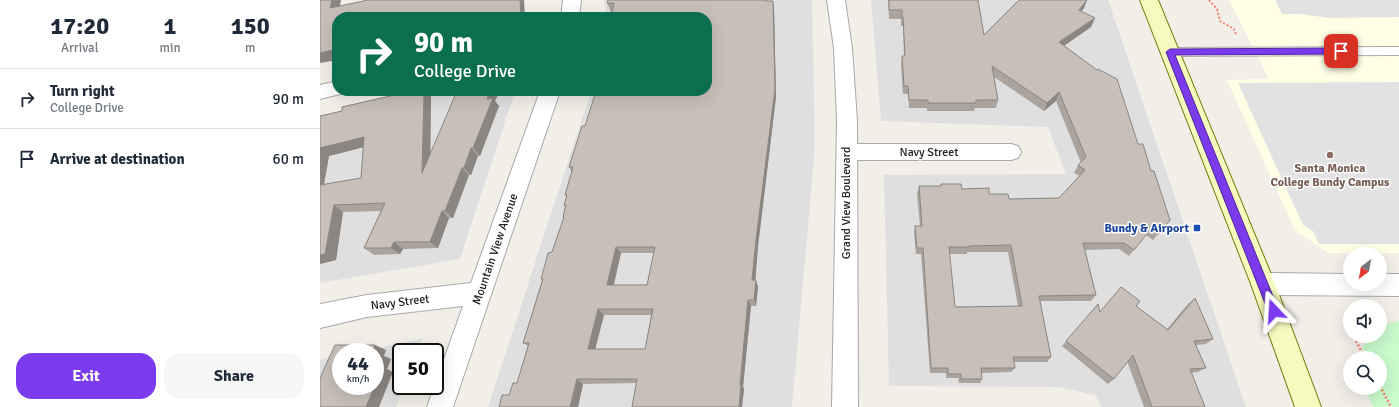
<!DOCTYPE html>
<html lang="en">
<head>
<meta charset="utf-8">
<style>
	:root { --surface:#fff; --page:#f6f6f7; --text:#1f2937; --muted:#747a83; --line:#e0e1e3; --accent:#7c3aed }
	body { margin:0; font-family:Signika,sans-serif; background:var(--page); color:var(--text); height:100vh; display:flex; flex-direction:column; font-size:15px; white-space:nowrap }
	* { box-sizing:border-box; margin:0 }
	p { font-size:13px; color:var(--muted) }
	.icon { flex:none; width:22px; height:22px; fill:none; stroke:currentColor; stroke-width:2; stroke-linecap:round; stroke-linejoin:round }
	.map { position:relative; flex:1; overflow:hidden }
	.panel { display:flex; flex-direction:column; background:var(--surface); width:320px }
	.panel>* { flex:none }
	.hud { position:absolute; left:12px; top:12px; width:380px; height:84px; border-radius:16px; box-shadow:0 4px 16px #0002; background:#0b6e4f; color:#fff; overflow:hidden }
	.needle { width:26px; rotate:212deg }
	.fabs { position:absolute; left:1023px; top:247px; display:grid; gap:8px }
	.fabs a { display:grid; place-items:center; width:44px; height:44px; border-radius:50%; background:var(--surface); box-shadow:0 4px 16px #0002; font-size:20px }
	.speed { position:absolute; left:12px; top:343px; display:flex; gap:8px; font-size:20px; font-weight:700; text-align:center }
	.speed>* { display:grid; place-content:center; width:52px; height:52px; border-radius:50%; background:var(--surface); box-shadow:0 4px 16px #0002; line-height:1 }
	.speed small { font-size:10px; font-weight:400 }
	.speed .limit { border:2px solid #111; border-radius:6px; background:#fff; color:#111 }
	.pin { position:absolute; display:grid; place-items:center; width:34px; height:34px; color:#fff; margin:-17px; border-radius:8px; box-shadow:0 2px 6px #0006 }
	.me { position:absolute; width:44px; margin:-22px; rotate:340deg; stroke-linejoin:round; filter:drop-shadow(0 0 3px #0008) }
	.turn { display:flex; align-items:center; gap:14px; height:84px; padding:0 16px; font-size:18px }
	.turn .icon { width:52px; height:52px; stroke-width:2.5 }
	.turn b { display:block; font-size:28px; line-height:34px }
	.eta { display:flex; justify-content:space-evenly; align-items:center; height:68px; text-align:center }
	.eta b { font-size:24px; font-weight:700; line-height:28px }
	.primary-button { display:flex; gap:8px; margin-top:auto; padding:8px 16px }
	.primary-button a { flex:1; height:46px; border-radius:16px; background:var(--accent); color:#fff; font-size:16px; font-weight:700; line-height:46px; text-align:center }
	.primary-button a+a { background:var(--page); color:var(--text) }
	ul { padding:0; list-style:none }
	li { display:flex; align-items:center; gap:12px; height:60px; padding:0 16px; border-top:1px solid var(--line) }
	li div { flex:1 }
	li b { display:block; font-size:15px }
	li em { font-style:normal }
	main { display:flex; flex:1; min-height:0 }
	.map>svg:first-child { display:block }
	.residential { fill:#e0dfdf }
	.education { fill:#ffffe5 }
	.park { fill:#c8facc }
	.parking { fill:#e2e2e2 }
	.lines { fill:none; stroke-linecap:round; stroke-linejoin:round }
	.service-casing { stroke:#a9a9a9; stroke-width:2 }
	.minor-casing { stroke:#a9a9a9; stroke-width:2 }
	.tertiary-casing { stroke:#a9a9a9; stroke-width:2 }
	.secondary-casing { stroke:#707d05; stroke-width:2 }
	.path-far1 { stroke:#fa8072; stroke-width:2; stroke-dasharray:2 2; stroke-linecap:butt }
	.path { stroke:#fa8072; stroke-width:2.5; stroke-dasharray:2 2; stroke-linecap:butt }
	.service { fill:#fff; fill-rule:evenodd }
	.minor { fill:#fff; fill-rule:evenodd }
	.tertiary { fill:#fff; fill-rule:evenodd }
	.secondary { fill:#f7fabf; fill-rule:evenodd }
	.wall { fill:#aba49e; fill-rule:evenodd }
	.shaded-wall { fill:#8b8681 }
	.building { fill:#c7bfb8; stroke:#8b8681; fill-rule:evenodd }
	.route { fill:#7c3aed; stroke:#51269a }
	.education-dot { fill:#8d6e63; stroke:#fff; stroke-width:1.5 }
	.transit-dot { fill:#1a4fb4; stroke:#fff; stroke-width:1.5 }
	.labels { text-anchor:middle; stroke-width:3; stroke-linejoin:round; paint-order:stroke }
	.street-label { font-size:12px; fill:#222; stroke:#fff }
	.education-label { font-size:12px; font-weight:bold; fill:#785e54; stroke:#fff }
	.transit-label { font-size:12px; font-weight:bold; fill:#164399; stroke:#fff; text-anchor:end }
</style>
</head>
<body>
<main>
<section class="panel">
<div class="eta">
<div><b>17:20</b><p>Arrival</p></div>
<div><b>1</b><p>min</p></div>
<div><b>150</b><p>m</p></div>
</div>
<ul>
<li><svg class="icon" aria-label="right" viewBox="0 0 24 24"><path d="M7 20v-9h11M14 6l5 5-5 5"/></svg><div><b>Turn right</b><p>College Drive</p></div><em>90 m</em></li>
<li><svg class="icon" aria-label="arrive" viewBox="0 0 24 24"><path d="M6 21V4h12l-3 4 3 4H6"/></svg><div><b>Arrive at destination</b></div><em>60 m</em></li>
</ul>
<div class="primary-button"><a>Exit</a><a>Share</a></div>
</section>
<div class="map">
<svg width="1079" height="407" viewBox="0 0 1079 407">
	<rect width="100%" height="100%" fill="#f2efe9"/>
	<path class="residential" d="M284 0H492L495 146 472 407H168L271 91H387V17H287Z
		M551 0H788L926 407H782L775 395 739 387 569 386 564 175 746 174 728 127 561 121Z
		M128 91H195L140 259 0 283V117Z
		M102 339 97 352H81V386H84L76 407H0V360L21 355V386H55V352H38Z"/>
	<path class="education" d="M909 0H1079V253H1008L975 230 907 80 949 79Z"/>
	<path class="park" d="M1079 321V407H1053L1045 388H1060V358H1038L1048 336H1060V326Z"/>
	<path class="parking" d="M955 0H1079V17L1010 18 980 14H962Z
		M1079 82V244H999L993 231 983 225 918 83Z"/>
	<g class="lines">
		<defs>
			<path id="service" d="M1079 47V55L850 56 846 55 845 52 846 49 850 48Z"/>
			<path id="minor" d="M243 0H261L259 17H241Z
				M17 81V91H25L24 93 0 99V85Z
				M220 91H240L133 407H107L143 306 47 317 0 328V304L47 295 151 283Z
				M527 144H691L698 146 701 152 698 158 691 160H527L520 158 517 152 520 146Z"/>
			<path id="tertiary" d="M507 0H525L532 48 537 121 538 407H512L517 121 514 48Z
				M943 273 1030 274V284H1060V274H1079V296L943 295 935 292 931 284 935 276Z"/>
			<path id="secondary" d="M820 0H838L955 284 1001 407H975L931 284Z"/>
		</defs>
		<use href="#service" class="service-casing"/>
		<use href="#minor" class="minor-casing"/>
		<use href="#tertiary" class="tertiary-casing"/>
		<use href="#secondary" class="secondary-casing"/>
		<path class="path-far1" d="M889 0 897 9 900 21 914 29 916 35"/>
		<path class="path" d="M1036 341 1045 358
			M1060 386 1071 407"/>
		<use href="#service" class="service"/>
		<use href="#minor" class="minor"/>
		<use href="#tertiary" class="tertiary"/>
		<use href="#secondary" class="secondary"/>
	</g>
	<path class="wall" d="M288 0H447V1H453L454 9 456 97 438 246 435 280 438 287 436 306H431L423 387 424 389 422 407H312L317 383 263 384 258 407H179L189 395 197 383 208 346 203 343 222 280 221 279 232 252 244 218 243 217 245 207 244 205 247 197 245 195 252 172 249 167 265 126 387 91 292 12H291L287 3ZM301 253H334L327 285H294ZM284 315H331L325 349H275Z
		M568 0H658L664 35 767 0 764 8 761 11 771 27 744 46 818 144 831 171 850 220 833 240 826 235 809 256 799 249 765 250 776 295 771 301H720L731 357 727 362H694L695 368 691 372 662 373V379L660 383H639L638 378H626V373H610L601 254H596L594 233 595 226H600L597 194 599 186H621V184L689 199 739 198 760 176 754 173 758 165 761 163 736 101 724 111 674 77 678 100 676 108H655L654 111H607V108H589L588 94H583L581 64 582 56H584L583 26H581V19H569ZM647 252H688L698 306 635 307 629 254H647Z
		M92 91H106L111 96 110 154 175 101 179 106 160 156H158L151 175H149L133 218H129L118 248 83 249 80 254 54 255 44 248 61 211 23 212 16 260 0 264V116L22 111ZM43 147 41 178 4 185 9 156Z
		M875 298 893 339 886 344 876 345 886 368 878 372 871 373 885 407H824L807 361 794 379 788 384 742 346 778 304 780 312 816 306 847 329 868 304Z"/>
	<path class="shaded-wall" d="M12 0H21L18 17 10 8Z
		M200 0H204L205 17H201Z
		M767 0 764 8 755 19 759 10Z
		M453 1 454 9 456 97 438 246 435 286 432 280Z
		M775 18 771 27 736 51 739 42Z
		M17 49V60L0 63V53Z
		M104 91H106L111 96 110 180 102 173Z
		M170 91H180L175 101 179 106 160 156 153 148 167 99Z
		M739 92 736 101 724 111 727 103Z
		M44 137 52 145 9 156 2 194 0 192V148Z
		M151 148 158 156 151 175 144 168Z
		M142 168 149 175 133 218 125 211Z
		M14 205 23 212 16 260 0 264V255Z
		M122 211 129 218 118 248 110 242Z
		M74 242 83 249 80 254 71 248Z
		M296 247 301 253 292 291 287 285Z
		M436 280 438 287 436 306 434 300Z
		M428 300 431 306 423 387 424 389 422 407H419L420 385Z
		M278 309 284 315 274 354 268 349Z
		M55 345 66 350 64 356 71 359 67 369 73 372 59 407H46L55 367V352H53Z
		M257 379 263 384 258 407H250Z"/>
	<path class="building" d="M0 0H12L10 8 48 0H200L201 17H17V49L0 53Z
		M288 0H446V1H453L455 89 436 240 432 280H436L434 300H428L420 385H421L419 407H312L317 379H257L250 407H179L182 395H189L193 383H197L209 343H203L223 279H221L228 253 232 252 244 217H243L246 205H244L247 195H245L253 167H249L262 126H265L276 91H387V17H291L294 3H287ZM296 247H335L327 285H287ZM278 309H333L325 349H268Z
		M569 0H658L664 35 699 0H767L759 10 775 18 739 42 777 70 778 69 797 79 818 144H823L831 171H834L850 220 839 234 831 229 814 250 804 243H763L776 295 719 296 731 357H693L695 368H661L662 379H641V374H628V368H611L603 248H597L595 226H602L599 186H621V184H641L642 189 669 188V194H688L689 199 739 198 765 170 758 165 766 157 739 92 727 103 672 66 678 100H656V103H608V100H589L588 86H584L582 56H585L583 17H582V10H569ZM691 245 702 306 635 307 629 247H649V246Z
		M92 91H104L102 173 137 91H170L167 99 173 98 153 148H151L144 168H142L125 211H122L110 242H74L71 248H44L65 203 14 205 5 254 0 255V185L41 178 44 137 0 148V116L22 111V107Z
		M801 287 820 301 816 306 848 330 875 298 893 339 874 341 886 368 870 369 885 407H832L813 355 794 379 746 341 778 304 780 312Z
		M15 345H55L53 352H21V386H55V354H61L55 367H63L46 407H0V378Z"/>
	<path class="route" d="M1021 48 1025 51 1021 54 855 55 959 311 957 315 954 316 950 315 948 311 846 52 850 49Z"/>
	<circle class="education-dot" cx="1010" cy="155" r="4"/>
	<rect class="transit-dot" x="873" y="224" width="8" height="8" rx="2"/>
	<g class="labels">
		<g class="street-label">
			<text x="609" y="156">Navy Street</text>
			<text transform="translate(526 203) rotate(-90)" y="4">Grand View Boulevard</text>
			<text transform="translate(175 249) rotate(-71)" y="4">Mountain View Avenue</text>
			<text transform="translate(80 302) rotate(-7)" y="4">Navy Street</text>
		</g>
		<g class="education-label">
			<text x="1010" y="172">Santa Monica<tspan x="1010" dy="14">College Bundy Campus</tspan></text>
		</g>
		<g class="transit-label">
			<text x="869" y="232">Bundy &amp; Airport</text>
		</g>
	</g>
</svg>
<div class="fabs">
<a><svg class="needle" viewBox="-14 -14 28 28"><path d="M0-13l5 13h-10z" fill="#e53935"/><path d="M0 13l5-13h-10z" fill="#747a83"/></svg></a>
<a><svg class="icon" aria-label="sound" viewBox="0 0 24 24"><path d="M4 9h4l5-4v14l-5-4H4zM17 9q2 3 0 6"/></svg></a>
<a><svg class="icon" aria-label="search" viewBox="0 0 24 24"><circle cx="10" cy="10" r="6"/><path d="M15 15l6 6"/></svg></a>
</div>
<div class="speed"><div>44<small>km/h</small></div><div class="limit">50</div></div>
<div class="pin" style="left:1021px;top:51px;background:#d93025"><svg class="icon" aria-label="arrive" viewBox="0 0 24 24"><path d="M6 21V4h12l-3 4 3 4H6"/></svg></div>
<svg class="me" style="left:954px;top:311px" viewBox="-20 -20 40 40"><path d="M0-17L14 15 0 8-14 15z" fill="#7c3aed" stroke="#fff" stroke-width="4"/></svg>
<div class="hud">
<div class="turn"><svg class="icon" aria-label="right" viewBox="0 0 24 24"><path d="M7 20v-9h11M14 6l5 5-5 5"/></svg><div><b>90 m</b>College Drive</div></div>
</div>
</div>
</main>
</body>
</html>
